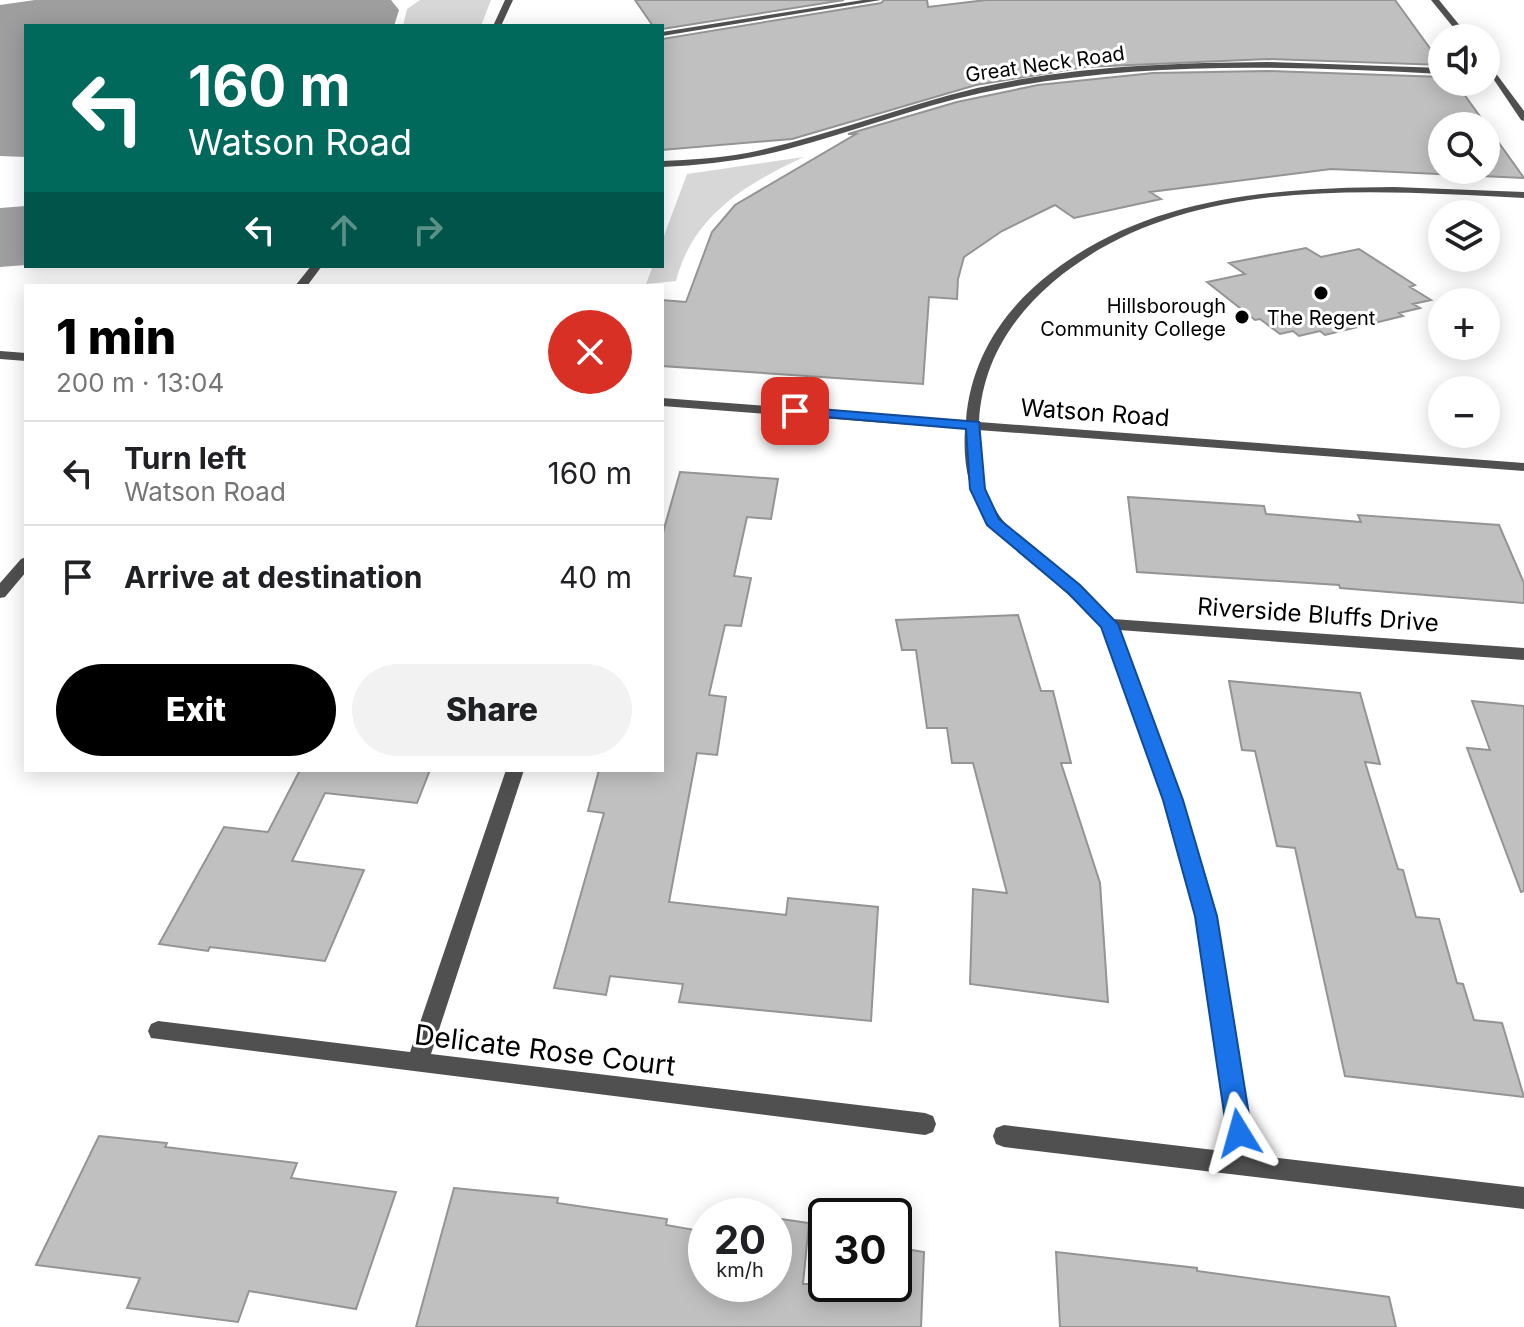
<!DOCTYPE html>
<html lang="en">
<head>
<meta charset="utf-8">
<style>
	:root { --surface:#fff; --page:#f2f2f2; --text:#202124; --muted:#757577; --line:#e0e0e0; --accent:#000 }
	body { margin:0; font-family:Inter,sans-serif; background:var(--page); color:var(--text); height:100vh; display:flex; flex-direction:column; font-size:30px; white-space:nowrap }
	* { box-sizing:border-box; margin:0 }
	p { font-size:26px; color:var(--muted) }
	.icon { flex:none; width:44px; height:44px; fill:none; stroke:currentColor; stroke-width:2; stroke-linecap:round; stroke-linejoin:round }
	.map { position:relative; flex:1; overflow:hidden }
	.side { position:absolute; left:24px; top:284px; width:640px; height:488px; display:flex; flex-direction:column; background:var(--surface); border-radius:0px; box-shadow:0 4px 20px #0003 }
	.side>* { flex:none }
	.guide { position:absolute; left:24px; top:24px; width:640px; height:244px; border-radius:0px; box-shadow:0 4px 20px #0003; background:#00695c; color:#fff; overflow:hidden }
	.tools { position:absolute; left:1428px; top:24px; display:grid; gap:16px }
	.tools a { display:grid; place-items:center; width:72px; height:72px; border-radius:50%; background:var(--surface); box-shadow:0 4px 20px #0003; font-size:40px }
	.speed { position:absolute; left:688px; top:1198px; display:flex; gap:16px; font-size:40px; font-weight:700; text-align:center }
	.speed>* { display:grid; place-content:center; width:104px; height:104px; border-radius:50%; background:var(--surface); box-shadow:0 4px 20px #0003; line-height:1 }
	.speed small { font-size:20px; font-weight:400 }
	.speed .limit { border:4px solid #111; border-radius:12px; background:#fff; color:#111 }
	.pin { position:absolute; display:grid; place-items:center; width:68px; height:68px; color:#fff; margin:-34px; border-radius:16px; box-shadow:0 4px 12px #0006 }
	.me { position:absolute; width:88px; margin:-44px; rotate:352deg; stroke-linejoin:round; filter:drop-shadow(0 0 6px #0008) }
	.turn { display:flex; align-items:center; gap:28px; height:168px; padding:0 32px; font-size:36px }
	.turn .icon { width:104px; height:104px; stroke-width:2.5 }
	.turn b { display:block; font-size:56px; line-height:68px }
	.lanes { display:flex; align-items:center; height:76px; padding:0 32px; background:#0003; justify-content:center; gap:40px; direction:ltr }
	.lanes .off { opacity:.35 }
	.round { display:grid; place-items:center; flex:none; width:84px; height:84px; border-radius:42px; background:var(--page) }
	.headline { display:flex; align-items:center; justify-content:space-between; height:136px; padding:0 32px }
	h1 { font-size:48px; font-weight:800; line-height:60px; color:var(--accent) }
	.cta { display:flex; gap:16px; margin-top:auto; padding:16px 32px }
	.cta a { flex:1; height:92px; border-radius:48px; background:var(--accent); color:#fff; font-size:32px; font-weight:800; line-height:92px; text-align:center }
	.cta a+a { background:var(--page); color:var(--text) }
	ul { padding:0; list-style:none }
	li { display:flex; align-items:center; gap:24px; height:104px; padding:0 32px; border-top:2px solid var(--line) }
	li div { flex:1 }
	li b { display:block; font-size:30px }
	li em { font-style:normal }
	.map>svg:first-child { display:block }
	.green { fill:#d7d7d7 }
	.water { fill:#9e9e9e }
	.building { fill:#c0c0c0; stroke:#949494; stroke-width:2; fill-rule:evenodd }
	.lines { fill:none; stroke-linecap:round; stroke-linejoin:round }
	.street { fill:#505050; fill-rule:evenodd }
	.route { fill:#1a73e8; stroke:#114b97; stroke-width:2 }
	.poi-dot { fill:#000; stroke:#fff; stroke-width:3 }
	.labels { text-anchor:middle; stroke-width:6; stroke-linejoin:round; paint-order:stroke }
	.far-street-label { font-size:20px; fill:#000; stroke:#fff }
	.far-poi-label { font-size:20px; fill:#000; stroke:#fff; text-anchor:end }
	.street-label { font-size:24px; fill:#000; stroke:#fff }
	.near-street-label { font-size:28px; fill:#000; stroke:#fff }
</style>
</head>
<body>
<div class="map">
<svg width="1524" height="1327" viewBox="0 0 1524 1327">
	<rect width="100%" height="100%" fill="#fff"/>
	<path class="green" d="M420 0H491L481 26H403L407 9Z
		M804 157C746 184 693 215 676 281L646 284 653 266H662V241L687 174Z"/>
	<path class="water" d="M35 0H391L399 10 394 26H26V157L0 156V5Z
		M26 206V265L0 267V208Z"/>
	<path class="building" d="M635 0H844L662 29V26H653Z
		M884 0H927L928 7 986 0H1395L1442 65 1268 59 1085 67 976 85 792 139 662 150V39L881 3Z
		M1268 71 1442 77V82L1456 83 1524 178 1331 169 1150 192 1161 199 1074 218 1055 205 1002 231 964 257 958 279 957 299 929 297 923 384 662 366V300L686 302 712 232 735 205 856 134H848L957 102 1038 85 1153 73ZM1442 126H1486V170H1442Z
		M1306 248 1321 257 1359 249 1415 285 1410 287 1431 300 1413 304 1420 308 1399 313 1403 316 1325 335 1320 331 1299 336 1293 331 1280 334 1260 319 1255 320 1207 282 1245 274 1229 263Z
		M680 472 778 479 771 519 747 517 734 576 751 578 741 626 725 625 709 695 726 697 717 755 697 753 669 902 786 915 788 898 878 907 871 1021 679 1002 683 984 610 976 606 995 554 988 604 813 588 811 599 770H662V536Z
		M1128 497 1264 506 1266 514 1361 522 1358 515 1499 525 1524 583V603L1340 588 1339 585 1137 572Z
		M1018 615 1041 691H1053L1071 763H1061L1100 883 1108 1002 970 984 973 889 1007 893 973 763H952L947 728H927L916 650H902L896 620Z
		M1229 681 1360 693 1380 764 1365 762 1398 869 1403 870 1416 917 1439 919 1457 983 1463 984 1474 1020 1502 1023 1524 1097 1345 1076 1295 848 1277 846 1255 751 1242 750Z
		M1472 701 1524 706V891L1521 892 1467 748 1490 750Z
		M300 770H430L417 803 325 793 292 861 364 870 325 961 210 947 208 951 159 944 224 827 268 832Z
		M99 1136 167 1143 165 1147 297 1163 291 1178 396 1192 356 1309 249 1291 238 1322 127 1308 140 1278 36 1265Z
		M454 1188 558 1198 557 1203 667 1219 666 1225 706 1232V1284H774V1218L809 1223 803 1284H894V1247L924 1252 921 1327H416Z
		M1056 1252 1197 1268V1271L1389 1297 1396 1327H1060Z"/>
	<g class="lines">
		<path class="street" d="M505 0H513L501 26H493Z
			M863 0H881L662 36V32Z
			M1431 0H1439L1470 38H1462Z
			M1486 60 1524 111V121L1521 120 1486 68Z
			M1268 62 1442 68V74C1288 66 1132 60 981 93 916 107 853 132 788 149 747 160 705 165 662 167V161C691 160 719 158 747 153 825 137 899 107 977 88 1072 66 1171 63 1268 62Z
			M1394 187 1524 192V198C1367 190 1181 174 1053 282 1010 319 982 364 979 422L1524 463V471L978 430C972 540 1054 550 1113 619L1524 648V660L1119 630 1179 794 1209 890 1220 934 1254 1155 1524 1187V1209L1004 1147 996 1144 993 1136 996 1128 1004 1125 1231 1152 1200 934 1191 890 1170 818 1106 634C1098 619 1085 609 1072 598 1013 543 959 523 965 429L662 406V398L966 421C970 364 999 316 1042 280 1142 197 1269 188 1394 187Z
			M311 266H322L307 286H295Z
			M0 351 26 353V361L0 359Z
			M26 557V572L5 597 0 598V583L21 559Z
			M506 770H524L431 1054 925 1113 933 1116 936 1124 933 1132 925 1135 151 1038 148 1031 151 1024 158 1021 410 1052Z"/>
	</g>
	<path class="route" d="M795 407 979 422 985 489 999 519 1080 585 1118 624 1183 800 1217 916 1252 1133 1248 1142 1239 1146 1230 1142 1227 1133 1195 916 1163 800 1101 627 1068 593 987 525 970 489 966 429 790 414 788 411Z"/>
	<g class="poi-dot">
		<circle cx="1321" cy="293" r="8"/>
		<circle cx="1242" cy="317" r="8"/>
	</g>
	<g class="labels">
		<g class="far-street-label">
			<text transform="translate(1045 64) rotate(-8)" y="7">Great Neck Road</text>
		</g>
		<g class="far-poi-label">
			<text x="1226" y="313">Hillsborough<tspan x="1226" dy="23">Community College</tspan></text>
			<text x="1321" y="325" text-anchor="middle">The Regent</text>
		</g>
		<g class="street-label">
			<text transform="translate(1095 413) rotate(4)" y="8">Watson Road</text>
			<text transform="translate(1318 615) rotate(4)" y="8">Riverside Bluffs Drive</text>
		</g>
		<g class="near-street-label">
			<text transform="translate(545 1050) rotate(7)" y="10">Delicate Rose Court</text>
		</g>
	</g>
</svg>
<div class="tools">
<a><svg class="icon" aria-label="sound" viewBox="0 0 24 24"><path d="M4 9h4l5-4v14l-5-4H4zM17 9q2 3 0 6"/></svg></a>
<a><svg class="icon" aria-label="search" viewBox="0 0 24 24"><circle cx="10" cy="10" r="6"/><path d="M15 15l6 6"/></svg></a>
<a><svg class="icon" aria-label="layers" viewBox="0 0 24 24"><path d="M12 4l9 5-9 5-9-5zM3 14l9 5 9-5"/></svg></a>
<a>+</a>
<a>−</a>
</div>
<div class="speed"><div>20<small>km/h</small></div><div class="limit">30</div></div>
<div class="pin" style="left:795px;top:411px;background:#d93025"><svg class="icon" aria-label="arrive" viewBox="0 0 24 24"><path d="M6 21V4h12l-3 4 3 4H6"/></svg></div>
<svg class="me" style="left:1239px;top:1133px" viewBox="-20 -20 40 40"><path d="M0-17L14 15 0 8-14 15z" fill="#1a73e8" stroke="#fff" stroke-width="4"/></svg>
<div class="guide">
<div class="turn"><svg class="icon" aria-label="left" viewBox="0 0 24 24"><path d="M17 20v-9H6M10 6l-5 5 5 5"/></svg><div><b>160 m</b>Watson Road</div></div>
<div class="lanes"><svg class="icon" aria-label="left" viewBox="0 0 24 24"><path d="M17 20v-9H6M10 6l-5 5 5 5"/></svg><svg class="icon off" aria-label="ahead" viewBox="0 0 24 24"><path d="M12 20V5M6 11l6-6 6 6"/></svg><svg class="icon off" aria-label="right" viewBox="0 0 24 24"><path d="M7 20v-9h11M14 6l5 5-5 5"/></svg></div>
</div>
<section class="side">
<div class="headline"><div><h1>1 min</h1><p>200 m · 13:04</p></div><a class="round" style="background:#d93025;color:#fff"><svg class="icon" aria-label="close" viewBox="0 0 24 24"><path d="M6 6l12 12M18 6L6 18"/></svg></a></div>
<ul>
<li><svg class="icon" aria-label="left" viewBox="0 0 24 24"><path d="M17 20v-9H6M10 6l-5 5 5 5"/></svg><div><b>Turn left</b><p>Watson Road</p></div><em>160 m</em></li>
<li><svg class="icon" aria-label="arrive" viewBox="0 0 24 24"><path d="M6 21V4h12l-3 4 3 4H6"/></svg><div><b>Arrive at destination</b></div><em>40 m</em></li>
</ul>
<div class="cta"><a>Exit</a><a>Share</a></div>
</section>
</div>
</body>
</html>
